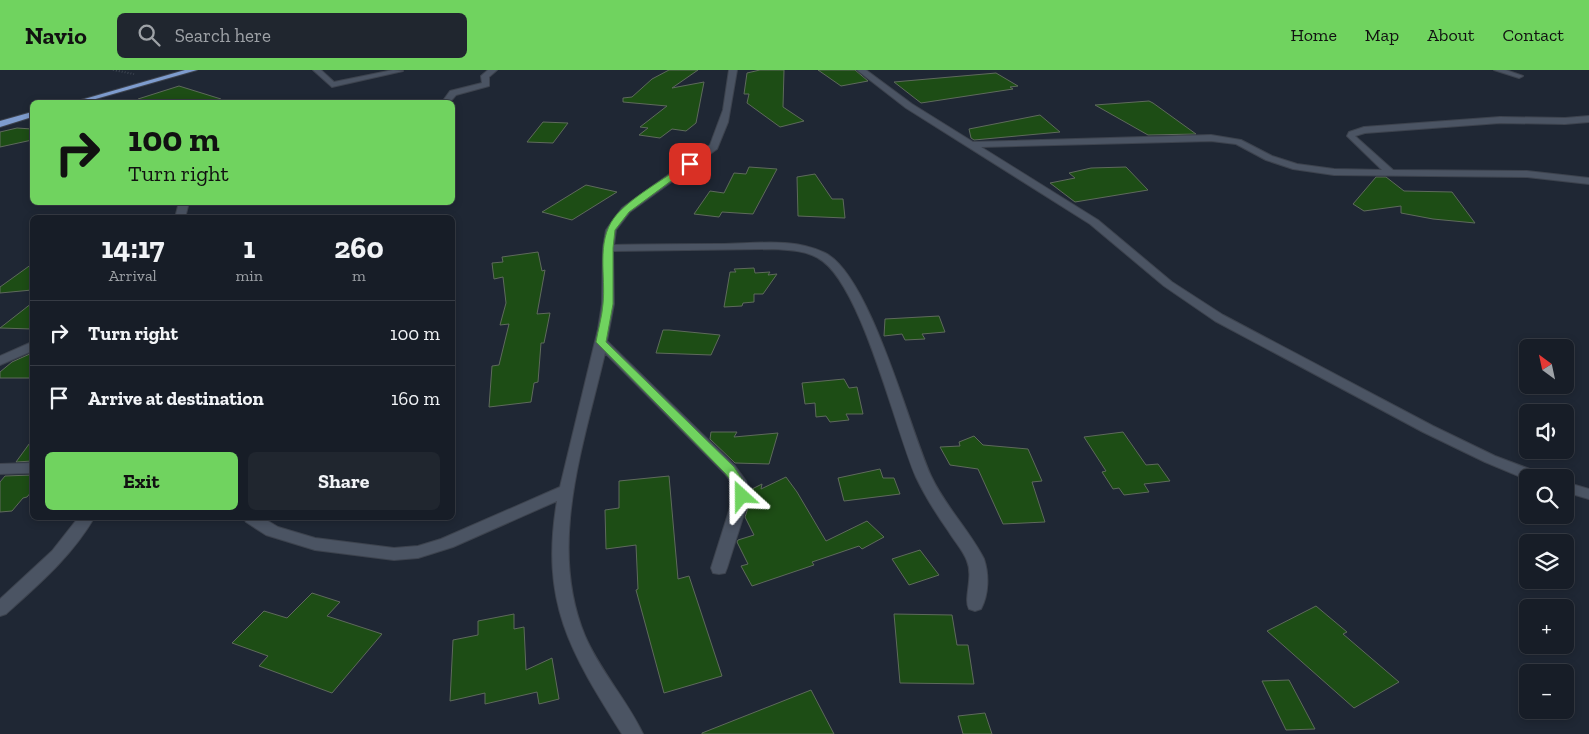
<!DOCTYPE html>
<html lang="en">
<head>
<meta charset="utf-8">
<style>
	:root { --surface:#171d27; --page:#20262f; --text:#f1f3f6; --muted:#9ea2a7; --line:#363b44; --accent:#70d35f }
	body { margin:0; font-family:"Zilla Slab",serif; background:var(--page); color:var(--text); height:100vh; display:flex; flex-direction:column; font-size:19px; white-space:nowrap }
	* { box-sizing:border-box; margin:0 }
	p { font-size:16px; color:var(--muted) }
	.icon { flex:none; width:28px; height:28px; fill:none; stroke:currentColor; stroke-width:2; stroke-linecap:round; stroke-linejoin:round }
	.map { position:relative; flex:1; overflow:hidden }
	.details { position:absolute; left:30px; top:145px; width:425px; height:305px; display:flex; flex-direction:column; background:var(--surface); border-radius:8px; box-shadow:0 2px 8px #0003,0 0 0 1px var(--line) }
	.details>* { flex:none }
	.banner { position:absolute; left:30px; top:30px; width:425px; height:105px; border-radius:8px; box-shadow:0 2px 8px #0003,0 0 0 1px var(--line); background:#70d35f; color:#111; overflow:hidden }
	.needle { width:32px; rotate:327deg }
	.fabs { position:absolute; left:1519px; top:269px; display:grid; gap:10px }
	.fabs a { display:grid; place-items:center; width:55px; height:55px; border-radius:8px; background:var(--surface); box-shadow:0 2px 8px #0003,0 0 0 1px var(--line); font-size:25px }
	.pin { position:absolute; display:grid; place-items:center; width:42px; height:42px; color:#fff; margin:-21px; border-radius:10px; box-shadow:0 2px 8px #0006 }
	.me { position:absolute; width:55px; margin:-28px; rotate:336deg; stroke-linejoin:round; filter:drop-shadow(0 0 4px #0008) }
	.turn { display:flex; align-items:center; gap:18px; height:105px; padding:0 15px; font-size:22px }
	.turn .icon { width:65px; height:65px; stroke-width:2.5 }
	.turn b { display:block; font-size:35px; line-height:42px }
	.eta { display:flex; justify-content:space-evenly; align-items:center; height:85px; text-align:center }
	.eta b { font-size:30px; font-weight:700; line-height:35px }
	.button { display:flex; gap:10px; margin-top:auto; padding:10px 15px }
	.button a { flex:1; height:58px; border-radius:8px; background:var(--accent); color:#111; font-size:20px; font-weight:700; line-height:58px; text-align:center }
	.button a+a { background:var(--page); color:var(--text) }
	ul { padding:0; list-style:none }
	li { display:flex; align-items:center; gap:15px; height:65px; padding:0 15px; border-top:1px solid var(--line) }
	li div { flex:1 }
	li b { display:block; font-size:19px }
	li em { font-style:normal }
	header { display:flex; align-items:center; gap:30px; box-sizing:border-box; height:70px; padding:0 25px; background:var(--accent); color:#111 }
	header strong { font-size:24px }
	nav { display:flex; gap:28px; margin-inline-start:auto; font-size:18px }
	.search { width:350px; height:45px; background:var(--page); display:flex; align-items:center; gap:12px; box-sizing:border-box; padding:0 18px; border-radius:8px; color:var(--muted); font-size:19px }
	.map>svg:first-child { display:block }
	.building { fill:#1d4d15; stroke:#5e6a5c }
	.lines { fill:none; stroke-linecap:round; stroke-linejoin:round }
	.minor-casing { stroke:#3d434e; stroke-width:2 }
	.trunk-casing { stroke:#3d434e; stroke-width:2 }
	.path { stroke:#5c6470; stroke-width:2; stroke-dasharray:0.5 2.5; stroke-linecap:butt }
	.minor { fill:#4b5463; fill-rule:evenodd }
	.trunk { fill:#7e9cce; fill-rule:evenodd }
	.route { fill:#70d35f; stroke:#49893e }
</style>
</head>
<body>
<header>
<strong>Navio</strong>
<div class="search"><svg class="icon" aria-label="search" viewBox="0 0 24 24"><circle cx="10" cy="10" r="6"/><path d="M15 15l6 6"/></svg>Search here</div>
<nav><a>Home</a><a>Map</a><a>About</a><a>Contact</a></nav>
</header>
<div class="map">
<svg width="1589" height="664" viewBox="0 0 1589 664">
	<rect width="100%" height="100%" fill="#1f2734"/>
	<path class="building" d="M669 0H698L672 18 704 12 696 53 686 61 672 59 660 68 639 65 648 58 640 57 667 36 623 32V28L632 27 652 9Z
		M760 0H784L783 37 804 51 780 57 747 33 749 24H744L747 3Z
		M818 0H855L868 11 841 16Z
		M996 3 1018 16 1010 17 1013 19 921 33 894 12Z
		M179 16 221 29 220 32H138V29Z
		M1149 31 1153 33 1196 64 1148 65 1095 35Z
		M1040 45 1060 62 974 70 971 68 969 59Z
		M543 52 568 53 553 73 527 72Z
		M17 58 32 59V70L0 77V62Z
		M749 97 777 99 753 144 722 142 719 147 694 144 710 121 724 123 734 103 746 104Z
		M1126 97 1148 120 1075 132 1050 113 1075 108 1069 103 1091 98Z
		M815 104 832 129H843L845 148 798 146 797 107Z
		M1376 107H1386L1404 121 1452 122 1475 153 1433 149 1401 143V136L1364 141 1353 134Z
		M586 115 617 122 572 150 542 142Z
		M538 182 542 201 545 200 537 244 550 243 544 273H541L538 312 534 313 531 332 489 337 492 296 499 295 509 254 500 255 506 233 503 207 494 209 492 193 503 192 502 187Z
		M32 194V220L0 223V217Z
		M754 198 755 203 770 202 768 205 777 204 763 224H754V232L743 233 742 236 724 237 730 202H736L734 199Z
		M32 233V259L0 258Z
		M939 246 945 262 922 264 925 269 905 270 902 264 884 266 885 249Z
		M663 260H669L720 265 711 285 656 283Z
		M32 283V308H0V302L12 292Z
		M844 309 849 318 857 317 863 344H846L849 350 830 352 826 346 816 347 815 333 805 334 802 313Z
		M711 362H737L734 367 778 363 769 394 735 393 710 369Z
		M1123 362 1146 395 1158 394 1170 411 1144 414 1149 422 1124 425 1119 418 1113 419 1102 402 1106 401 1084 367Z
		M974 366 983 375 1028 379 1042 411 1032 412 1045 452 1003 454 978 399 950 395 940 377 960 376 959 372Z
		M32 370V391L16 392Z
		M880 399 883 408H894L900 424 844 431 838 408Z
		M32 405V421L27 427 23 428 12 441 0 442V412L5 406Z
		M669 406 678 509 689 506 722 606 664 623 636 520 638 519 636 475 606 479 605 440 619 438V411Z
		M786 407 797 422 826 471 867 451 884 467 862 479 859 476 812 492 814 495 752 516 741 496 748 494 737 472 738 470 754 465 745 447 752 426 750 420 762 414 761 419Z
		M920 480 939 505 909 515 892 489Z
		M312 523 340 532 327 546 382 564 332 623 259 596 268 586 232 573 264 541 287 548Z
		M1316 536 1347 562 1343 564 1399 612 1354 638 1267 561Z
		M514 544V559L524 557 526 600 552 588 559 629 539 634 537 622 485 634V623L450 631 453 570 478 565V551Z
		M894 544 952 545 957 575H968L974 614 900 613Z
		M1289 610 1315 659 1286 660 1262 611Z
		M811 620 834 664H702V663Z
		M985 643 992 664H963L958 646Z"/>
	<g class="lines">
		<defs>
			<path id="minor" d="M313 0H321L334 12 393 0 403 1 332 17Z
				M488 0H497L489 7V16L456 25 450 32H442L450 21 482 13 481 6Z
				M729 0H737L728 52 717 79 630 142 616 160 614 175C649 174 685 174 720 174 754 174 793 167 825 183 870 205 909 357 931 406 945 436 969 460 984 489 989 504 989 524 981 539L975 541 969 539C963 529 974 507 967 491 963 480 955 472 949 462 937 445 925 426 916 407 895 359 861 211 818 188 804 180 788 180 773 179L613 181 614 234 607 271 735 396 746 411 750 425 727 498 725 503 719 504 713 503 711 498 734 425 731 412 725 404 605 283C584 374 547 475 585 566 600 601 627 630 643 664H622C570 581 540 533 557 431L453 477 418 488 394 490 315 480 266 465 246 452 244 448H263L278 457 315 468 394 478 418 476 441 469 560 417 598 259 602 234 603 178 606 160 622 138 710 75 723 40Z
				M857 0H866L912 34 973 72 1211 65 1241 70 1272 86 1297 94 1334 99 1382 100 1347 66 1349 62 1364 57 1500 47 1565 48 1589 46V52L1565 54 1500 53 1365 63 1355 66 1393 100 1527 101 1589 108V114L1527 107 1334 105 1293 99 1266 90 1236 74 1211 71 981 77 1098 150 1172 212 1223 245 1433 356 1495 386 1543 404 1545 408H1528V410L1485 392 1423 362 1215 251 1164 216 1090 154 906 38Z
				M1494 0H1506L1523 6 1519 8Z
				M175 132H186L188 136 185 148H175L178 136Z
				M32 272V281L0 295V286Z
				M32 393V403L0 404V394Z
				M1565 412 1589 419V429L1565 422Z
				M78 448H94C71 487 39 514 6 544L0 546V529L52 481Z"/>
			<path id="trunk" d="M185 0H197L85 32H74Z
				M32 42V47L0 57V51Z"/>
		</defs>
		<use href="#minor" class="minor-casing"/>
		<use href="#trunk" class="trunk-casing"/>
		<path class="path" d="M113 0 134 4"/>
		<use href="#minor" class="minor"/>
		<use href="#trunk" class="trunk"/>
	</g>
	<path class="route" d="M687 93 694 94 629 142 615 160 613 178V234L606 272 734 397 744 412 748 426 746 429H737L732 412 725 403 596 272C598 260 602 247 603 234 606 207 596 172 614 148 628 129 666 108 687 93Z"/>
</svg>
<div class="fabs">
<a><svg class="needle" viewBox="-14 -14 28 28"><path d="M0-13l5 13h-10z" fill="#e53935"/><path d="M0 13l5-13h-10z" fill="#9ea2a7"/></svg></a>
<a><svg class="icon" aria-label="sound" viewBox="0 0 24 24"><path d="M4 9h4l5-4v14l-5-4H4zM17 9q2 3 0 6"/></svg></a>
<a><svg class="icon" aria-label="search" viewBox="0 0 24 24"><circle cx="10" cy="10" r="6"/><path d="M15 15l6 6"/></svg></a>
<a><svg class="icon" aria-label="layers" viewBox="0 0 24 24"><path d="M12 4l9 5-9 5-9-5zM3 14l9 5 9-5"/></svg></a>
<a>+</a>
<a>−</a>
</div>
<div class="pin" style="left:690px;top:94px;background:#d93025"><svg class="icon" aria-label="arrive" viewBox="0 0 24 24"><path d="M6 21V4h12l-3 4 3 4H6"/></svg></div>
<svg class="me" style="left:742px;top:426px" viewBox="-20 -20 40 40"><path d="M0-17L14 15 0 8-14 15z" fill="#70d35f" stroke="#fff" stroke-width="4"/></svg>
<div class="banner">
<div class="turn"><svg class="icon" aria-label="right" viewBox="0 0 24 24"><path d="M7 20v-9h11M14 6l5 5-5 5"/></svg><div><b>100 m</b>Turn right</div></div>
</div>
<section class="details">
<div class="eta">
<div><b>14:17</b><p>Arrival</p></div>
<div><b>1</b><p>min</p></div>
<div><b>260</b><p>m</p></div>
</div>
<ul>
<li><svg class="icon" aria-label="right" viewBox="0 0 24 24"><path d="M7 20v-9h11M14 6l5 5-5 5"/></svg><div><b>Turn right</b></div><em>100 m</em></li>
<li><svg class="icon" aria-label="arrive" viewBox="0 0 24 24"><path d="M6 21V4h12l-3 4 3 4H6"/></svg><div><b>Arrive at destination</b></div><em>160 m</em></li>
</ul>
<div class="button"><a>Exit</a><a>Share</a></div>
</section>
</div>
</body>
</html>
